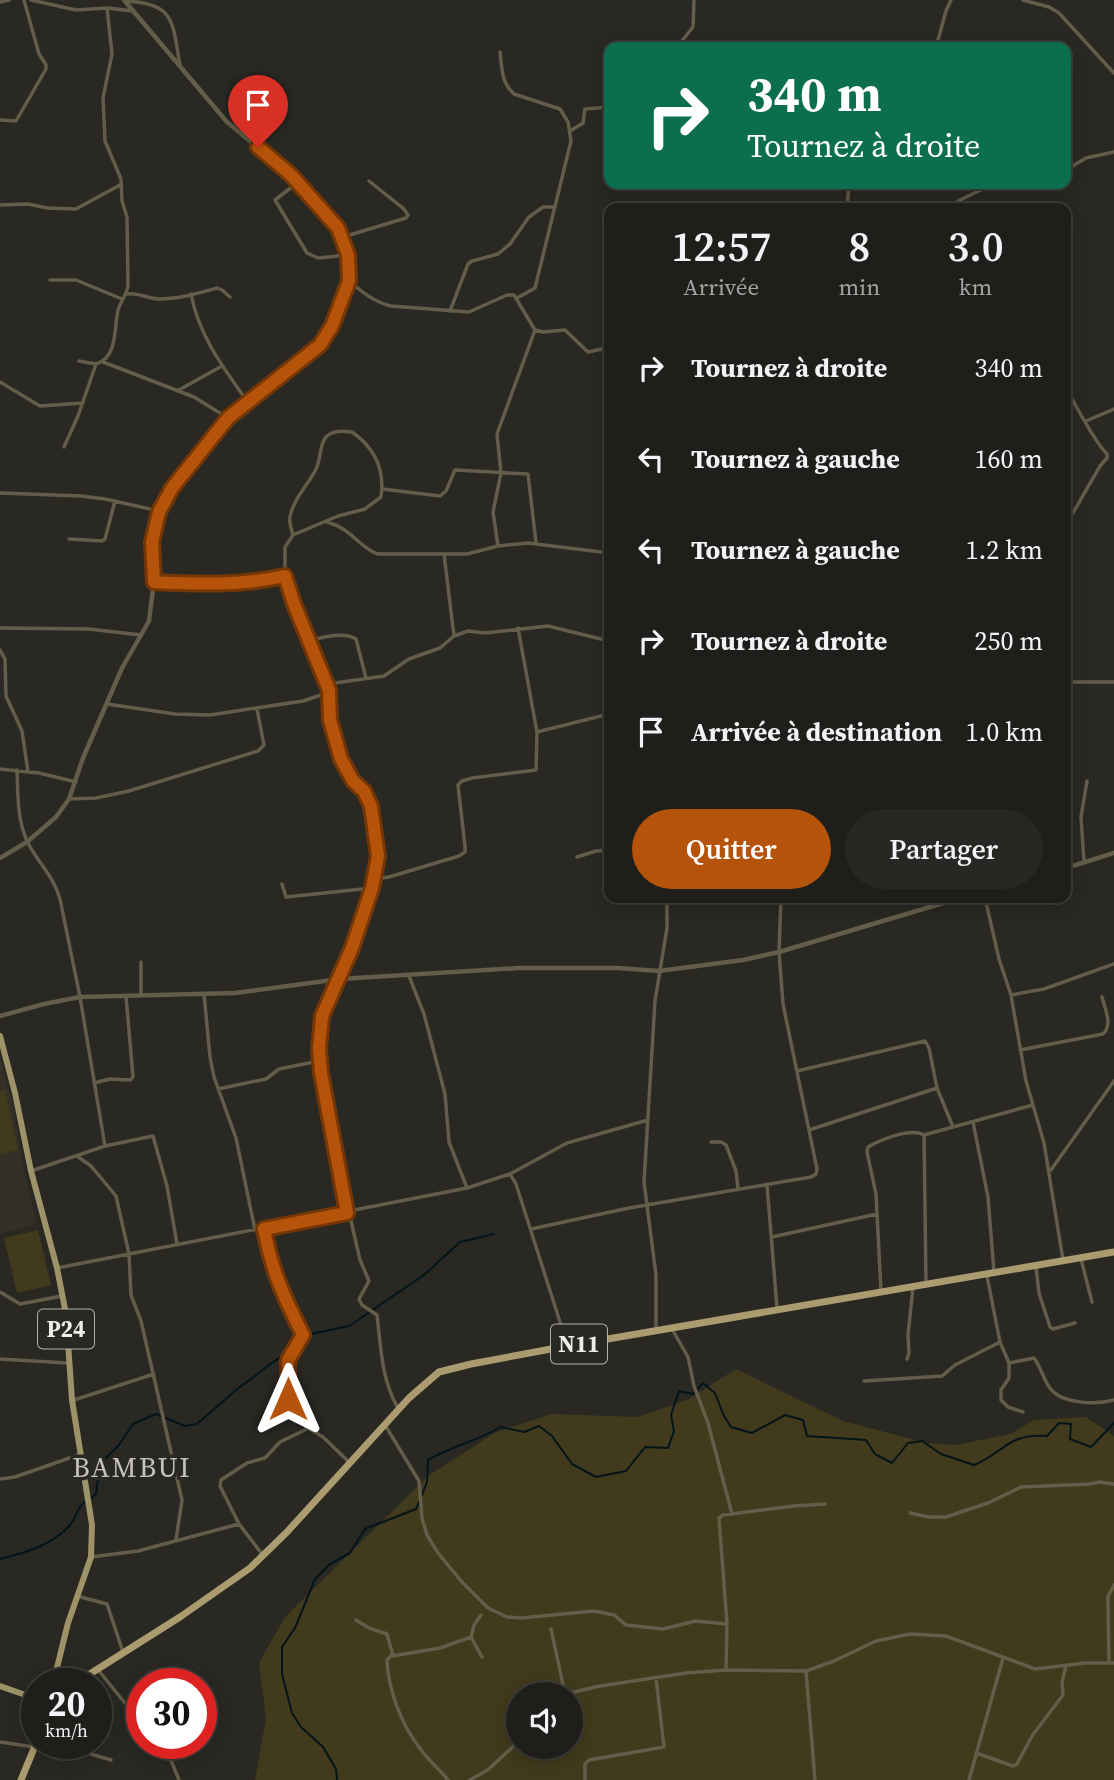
<!DOCTYPE html>
<html lang="fr">
<head>
<meta charset="utf-8">
<style>
	:root { --surface:#1f1e1a; --page:#272723; --text:#f1f3f6; --muted:#a1a2a2; --line:#3c3c39; --accent:#b45309 }
	body { margin:0; font-family:"Source Serif 4",serif; background:var(--page); color:var(--text); height:100vh; display:flex; flex-direction:column; font-size:26px; white-space:nowrap }
	* { box-sizing:border-box; margin:0 }
	p { font-size:23px; color:var(--muted) }
	.icon { flex:none; width:38px; height:38px; fill:none; stroke:currentColor; stroke-width:2; stroke-linecap:round; stroke-linejoin:round }
	.map { position:relative; flex:1; overflow:hidden }
	.panel { position:absolute; left:604px; top:203px; width:467px; height:700px; display:flex; flex-direction:column; background:var(--surface); border-radius:14px; box-shadow:0 4px 18px #0003,0 0 0 2px var(--line) }
	.panel>* { flex:none }
	.guide { position:absolute; left:604px; top:42px; width:467px; height:147px; border-radius:14px; box-shadow:0 4px 18px #0003,0 0 0 2px var(--line); background:#0b6e4f; color:#fff; overflow:hidden }
	.buttons { position:absolute; left:506px; top:1682px; display:grid; gap:14px }
	.buttons a { display:grid; place-items:center; width:77px; height:77px; border-radius:50%; background:var(--surface); box-shadow:0 4px 18px #0003,0 0 0 2px var(--line); font-size:35px }
	.speed { position:absolute; left:21px; top:1668px; display:flex; gap:14px; font-size:35px; font-weight:700; text-align:center }
	.speed>* { display:grid; place-content:center; width:91px; height:91px; border-radius:50%; background:var(--surface); box-shadow:0 4px 18px #0003,0 0 0 2px var(--line); line-height:1 }
	.speed small { font-size:18px; font-weight:400 }
	.speed .limit { border:10px solid #d22; background:#fff; color:#111 }
	.pin { position:absolute; display:grid; place-items:center; width:60px; height:60px; color:#fff; margin:-72px -30px; border-radius:50% 50% 50% 0; rotate:-45deg; box-shadow:0 0 7px #0007 }
	.pin .icon { rotate:45deg }
	.me { position:absolute; width:77px; margin:-38px; rotate:0deg; stroke-linejoin:round; filter:drop-shadow(0 0 5px #0008) }
	.turn { display:flex; align-items:center; gap:24px; height:147px; padding:0 28px; font-size:32px }
	.turn .icon { width:91px; height:91px; stroke-width:2.5 }
	.turn b { display:block; font-size:49px; line-height:60px }
	.eta { display:flex; justify-content:space-evenly; align-items:center; height:119px; text-align:center }
	.eta b { font-size:42px; font-weight:600; line-height:49px }
	.cta { display:flex; gap:14px; margin-top:auto; padding:14px 28px }
	.cta a { flex:1; height:80px; border-radius:42px; background:var(--accent); color:#fff; font-size:28px; font-weight:600; line-height:80px; text-align:center }
	.cta a+a { background:var(--page); color:var(--text) }
	ul { padding:0; list-style:none }
	li { display:flex; align-items:center; gap:21px; height:91px; padding:0 28px }
	li div { flex:1 }
	li b { display:block; font-size:26px }
	li em { font-style:normal }
	.map>svg:first-child { display:block }
	.built { fill:#333025 }
	.green { fill:#423a1c; fill-rule:evenodd }
	.lines { fill:none; stroke-linecap:round; stroke-linejoin:round }
	.stream { stroke:#03151b; stroke-width:2 }
	.minor { stroke:#635d49; stroke-width:3.5 }
	.tertiary { stroke:#635d49; stroke-width:4.5 }
	.primary { stroke:#9e9268; stroke-width:6 }
	.trunk { stroke:#aa9c6e; stroke-width:7 }
	.route-casing { stroke:#753606; stroke-width:18 }
	.route { stroke:#b45309; stroke-width:12 }
	.labels { text-anchor:middle; stroke-width:7; stroke-linejoin:round; paint-order:stroke }
	.shield { fill:#292823; stroke:#b3b2ae; stroke-width:2 }
	.shield-label { font-size:23px; font-weight:bold; fill:#eeede9 }
	.quarter-label { font-size:28px; letter-spacing:2px; fill:#c4c2bb; stroke:#292823 }
</style>
</head>
<body>
<div class="map">
<svg width="1114" height="1780" viewBox="0 0 1114 1780">
	<rect width="100%" height="100%" fill="#292823"/>
	<path class="built" d="M0 1058 12 1100 22 1160 36 1221V1224L0 1234Z"/>
	<path class="green" d="M5 1089 18 1150 0 1154V1091Z
		M38 1230 51 1285 17 1293 4 1238Z
		M736 1369 843 1421 927 1443 956 1445 1010 1434 1034 1420 1086 1417 1114 1436V1780H255L266 1718 259 1663 285 1617 428 1476 496 1432 552 1414 638 1417 689 1399ZM518 1694H570V1746H518Z"/>
	<g class="lines">
		<path class="stream" d="M300 1342 311 1334 349 1326 424 1275 460 1242 494 1234
			M422 1495 427 1482 428 1460C452 1446 477 1441 501 1427L524 1432 539 1426 552 1436 572 1464 596 1477 626 1471 645 1447 668 1448 674 1431 671 1415 679 1391 693 1394 703 1383 715 1393 724 1416 731 1427 752 1433 785 1415 803 1420 807 1436 866 1440 875 1454 892 1463 908 1443 922 1441 941 1454 974 1465C1005 1452 1008 1433 1047 1436L1059 1423 1071 1424 1070 1439 1091 1447 1114 1423
			M90 1499 96 1494 98 1477 103 1461 119 1445 133 1424 156 1414 185 1426 197 1424 236 1390 296 1345
			M0 1559C24 1553 53 1545 70 1525 76 1518 77 1508 85 1502
			M337 1780 336 1769 323 1747 301 1727 292 1713 282 1674V1647L295 1628 315 1579 330 1564 350 1553 365 1529 416 1509 420 1500"/>
		<path class="minor" d="M31 0 76 10 107 8 133 11
			M1023 0 1049 7 1059 13 1114 73
			M125 1C176 3 172 22 180 65
			M0 2 9 0
			M677 47 693 27 694 0
			M936 47 946 11 951 0
			M500 52C502 68 501 82 514 94L560 109 568 122 571 141 535 288 517 298
			M0 120 16 121 46 69V65L39 54 24 0
			M570 131 583 123 585 109 609 107
			M1066 170 1086 158 1114 152
			M297 183 275 200 307 253 318 258 348 255
			M0 205 28 204 47 208 76 209 120 185
			M847 208 849 184
			M949 208 960 200 993 184
			M343 237 406 218 408 215 404 209 369 181
			M50 280H76L122 299
			M349 281C362 292 374 302 391 306L469 312 507 295H514L535 330 543 332 565 330 588 352 602 349 609 351
			M127 294C138 292 148 299 160 299 179 299 199 293 217 288L222 290 230 297
			M191 294C199 336 223 367 247 401
			M450 311 468 264 472 261 498 254 510 244 529 217 543 207H555
			M79 361 96 364
			M103 362 194 397 228 418
			M0 382 40 406 83 403
			M1066 389C1078 408 1093 440 1107 454V458L1100 466 1066 525
			M177 391 222 366
			M1086 421 1114 409
			M64 447 78 416 96 364C118 358 114 327 118 310 121 300 127 295 128 285L127 217 122 201 121 179 105 141 103 98 112 54 107 8
			M382 489 440 496 446 491 455 470 528 474 536 543
			M0 493 81 496 105 499 159 511
			M327 522C353 529 359 548 378 554H467L498 546 528 543 609 553
			M69 539 102 541 105 539 115 501
			M498 546 493 512 501 473 497 434 535 330
			M444 554 454 636
			M285 576V547L293 535 338 516 365 509 381 497C385 469 375 448 352 432 343 431 333 430 326 437 319 445 321 460 316 469 309 484 295 496 291 513 288 521 291 527 293 535
			M154 581C200 584 239 586 285 576L294 604 329 690 330 720 341 759 353 781 364 791 371 806 378 856 374 879
			M0 628 89 629 141 635
			M518 628 537 732
			M309 640C323 638 343 631 356 639L366 678
			M0 650 5 659 6 696 22 731 28 772
			M1066 682H1114
			M107 704 175 714 210 715 303 701 321 695 335 683 384 676 409 659 440 648 454 636 468 631 485 633 548 626 609 641
			M0 769 39 773 76 782
			M17 770C18 794 17 819 27 841 37 862 54 876 60 899L80 997 105 1146
			M69 799 96 798 129 791 258 751 264 745 257 709
			M577 857 596 851 609 850
			M1084 862 1081 817 1087 781
			M282 884 286 897 372 888
			M985 898 999 959 1011 995 1026 1081 1044 1143 1063 1260
			M141 962V995
			M409 976 424 1014 445 1094 449 1142 467 1188
			M204 994 210 1057 214 1077 236 1138 255 1230
			M1011 995 1044 989 1114 964
			M1020 1050 1103 1034C1113 1025 1105 1009 1102 997
			M797 1071 925 1041 929 1048 937 1088 953 1127
			M94 1083 110 1079 130 1080 133 1077 126 996
			M218 1089 266 1079 279 1069 319 1061
			M973 1122 988 1197 994 1272
			M809 1130 937 1088
			M924 1135 926 1283
			M711 1142H721L726 1145 736 1171 738 1189
			M77 1156 91 1166 116 1196 129 1254 131 1295 141 1321 182 1500 176 1540
			M1051 1170 1114 1081
			M31 1171 105 1146 153 1136 167 1186 177 1244
			M510 1174 516 1184 567 1344
			M767 1185 777 1308
			M349 1212 360 1260 369 1281 359 1299 362 1305 377 1315C381 1347 381 1379 398 1408
			M347 1213 321 1073C314 1020 332 998 351 952 360 929 368 903 374 879L389 877 459 856 465 852V846L459 794 458 785 462 781 472 778 536 770 537 732 609 714
			M264 1229C271 1269 285 1299 303 1335L288 1360V1399L306 1427 323 1437 350 1463
			M531 1229 629 1208 811 1177 816 1174 817 1169 783 1004 779 952 781 898
			M772 1237 877 1214
			M1081 1259 1092 1302
			M1036 1267 1039 1293 1050 1327 1053 1329 1075 1323
			M57 1268 467 1188 510 1174 567 1143 648 1120
			M881 1291 876 1194 867 1152 868 1147C880 1140 911 1127 924 1135L1033 1105
			M0 1292 20 1304 62 1296
			M656 1329V1275L644 1182 655 1001 667 928V898
			M672 1329 688 1357 694 1386 708 1423 732 1514
			M1000 1342 1009 1363 1034 1358C1041 1367 1043 1379 1050 1388 1061 1404 1097 1405 1114 1400
			M0 1359 67 1363
			M907 1359 909 1353 908 1335 913 1287
			M1009 1363V1378L1001 1390V1400L1008 1407 1023 1412
			M864 1381 942 1376 955 1365 1000 1342 987 1276
			M74 1400 154 1374
			M385 1425 419 1481 422 1518 427 1535 438 1553 462 1582 488 1608 507 1617 521 1618 594 1611 614 1615 626 1625 663 1629 696 1621 727 1624
			M0 1479 15 1477 81 1454
			M910 1513 929 1517H946L988 1503 1021 1487 1090 1484 1099 1482 1114 1484
			M239 1524 220 1486 221 1480 247 1463 265 1458 280 1442 307 1429
			M91 1557 138 1551 239 1524 262 1554
			M77 1596 107 1604 123 1652
			M481 1615 474 1625 471 1637 482 1657
			M356 1620 369 1628 387 1634 393 1656 440 1648 471 1637
			M551 1629 565 1694
			M392 1655 387 1660C388 1689 401 1724 419 1747 427 1759 439 1769 448 1780
			M1109 1661 1108 1604V1596L1114 1585
			M726 1670 727 1624 719 1518 723 1515 794 1506 825 1504
			M99 1671 125 1703 142 1718
			M806 1671 815 1780
			M565 1694 600 1686 686 1673 726 1670 806 1671 834 1661 876 1641 910 1634 946 1636 1035 1669 1085 1663H1114
			M0 1742 34 1747
			M54 1743 111 1760
			M164 1743 179 1780
			M976 1753 1013 1766 1017 1764 1032 1736 1063 1695 1062 1682 1066 1666
			M470 1780 489 1769 518 1742
			M585 1780V1764L589 1760 664 1747 656 1678
			M969 1780 1003 1658"/>
		<path class="tertiary" d="M0 858 27 842 56 817 69 799 83 758 122 668 149 621 154 581 152 542 159 511 172 488 228 418 320 345 332 326 349 281 348 255 338 228 291 175 227 122 124 0
			M1066 868 1114 853
			M0 1016 44 1004 80 997 235 993 340 979 519 968H617L659 971 743 960 779 952 960 898"/>
		<path class="primary" d="M0 1036 15 1093 31 1171 57 1268 66 1314 72 1400 92 1525 91 1557 68 1623 53 1684
			M0 1686 37 1699"/>
		<path class="trunk" d="M74 1684 180 1617 250 1568 287 1532 409 1398 439 1372 471 1364 567 1346 1114 1252
			M21 1780 37 1741"/>
	</g>
	<g class="lines">
		<defs>
			<path id="route" d="M258 147 291 175 338 228 348 255 349 281 332 326 320 345 228 418 172 488 159 512 152 542 154 582C200 584 239 586 285 576L294 604 329 690 330 720 341 759 353 781 364 791 371 806 378 856 372 888 352 948 322 1016 319 1049 321 1073 347 1213 264 1229C272 1272 284 1297 303 1335L288 1360V1399"/>
		</defs>
		<use href="#route" class="route-casing"/>
		<use href="#route" class="route"/>
	</g>
	<g class="labels">
		<g class="shield">
			<rect x="38" y="1309.5" width="56" height="39" rx="5"/>
			<rect x="551" y="1324.5" width="56" height="39" rx="5"/>
		</g>
		<g class="shield-label">
			<text x="66" y="1337">P24</text>
			<text x="579" y="1352">N11</text>
		</g>
		<g class="quarter-label">
			<text x="132" y="1477">BAMBUI</text>
		</g>
	</g>
</svg>
<div class="buttons">
<a><svg class="icon" aria-label="sound" viewBox="0 0 24 24"><path d="M4 9h4l5-4v14l-5-4H4zM17 9q2 3 0 6"/></svg></a>
</div>
<div class="speed"><div>20<small>km/h</small></div><div class="limit">30</div></div>
<div class="pin" style="left:258px;top:147px;background:#d93025"><svg class="icon" aria-label="arrive" viewBox="0 0 24 24"><path d="M6 21V4h12l-3 4 3 4H6"/></svg></div>
<svg class="me" style="left:288px;top:1399px" viewBox="-20 -20 40 40"><path d="M0-17L14 15 0 8-14 15z" fill="#b45309" stroke="#fff" stroke-width="4"/></svg>
<div class="guide">
<div class="turn"><svg class="icon" aria-label="right" viewBox="0 0 24 24"><path d="M7 20v-9h11M14 6l5 5-5 5"/></svg><div><b>340 m</b>Tournez à droite</div></div>
</div>
<section class="panel">
<div class="eta">
<div><b>12:57</b><p>Arrivée</p></div>
<div><b>8</b><p>min</p></div>
<div><b>3.0</b><p>km</p></div>
</div>
<ul>
<li><svg class="icon" aria-label="right" viewBox="0 0 24 24"><path d="M7 20v-9h11M14 6l5 5-5 5"/></svg><div><b>Tournez à droite</b></div><em>340 m</em></li>
<li><svg class="icon" aria-label="left" viewBox="0 0 24 24"><path d="M17 20v-9H6M10 6l-5 5 5 5"/></svg><div><b>Tournez à gauche</b></div><em>160 m</em></li>
<li><svg class="icon" aria-label="left" viewBox="0 0 24 24"><path d="M17 20v-9H6M10 6l-5 5 5 5"/></svg><div><b>Tournez à gauche</b></div><em>1.2 km</em></li>
<li><svg class="icon" aria-label="right" viewBox="0 0 24 24"><path d="M7 20v-9h11M14 6l5 5-5 5"/></svg><div><b>Tournez à droite</b></div><em>250 m</em></li>
<li><svg class="icon" aria-label="arrive" viewBox="0 0 24 24"><path d="M6 21V4h12l-3 4 3 4H6"/></svg><div><b>Arrivée à destination</b></div><em>1.0 km</em></li>
</ul>
<div class="cta"><a>Quitter</a><a>Partager</a></div>
</section>
</div>
</body>
</html>
